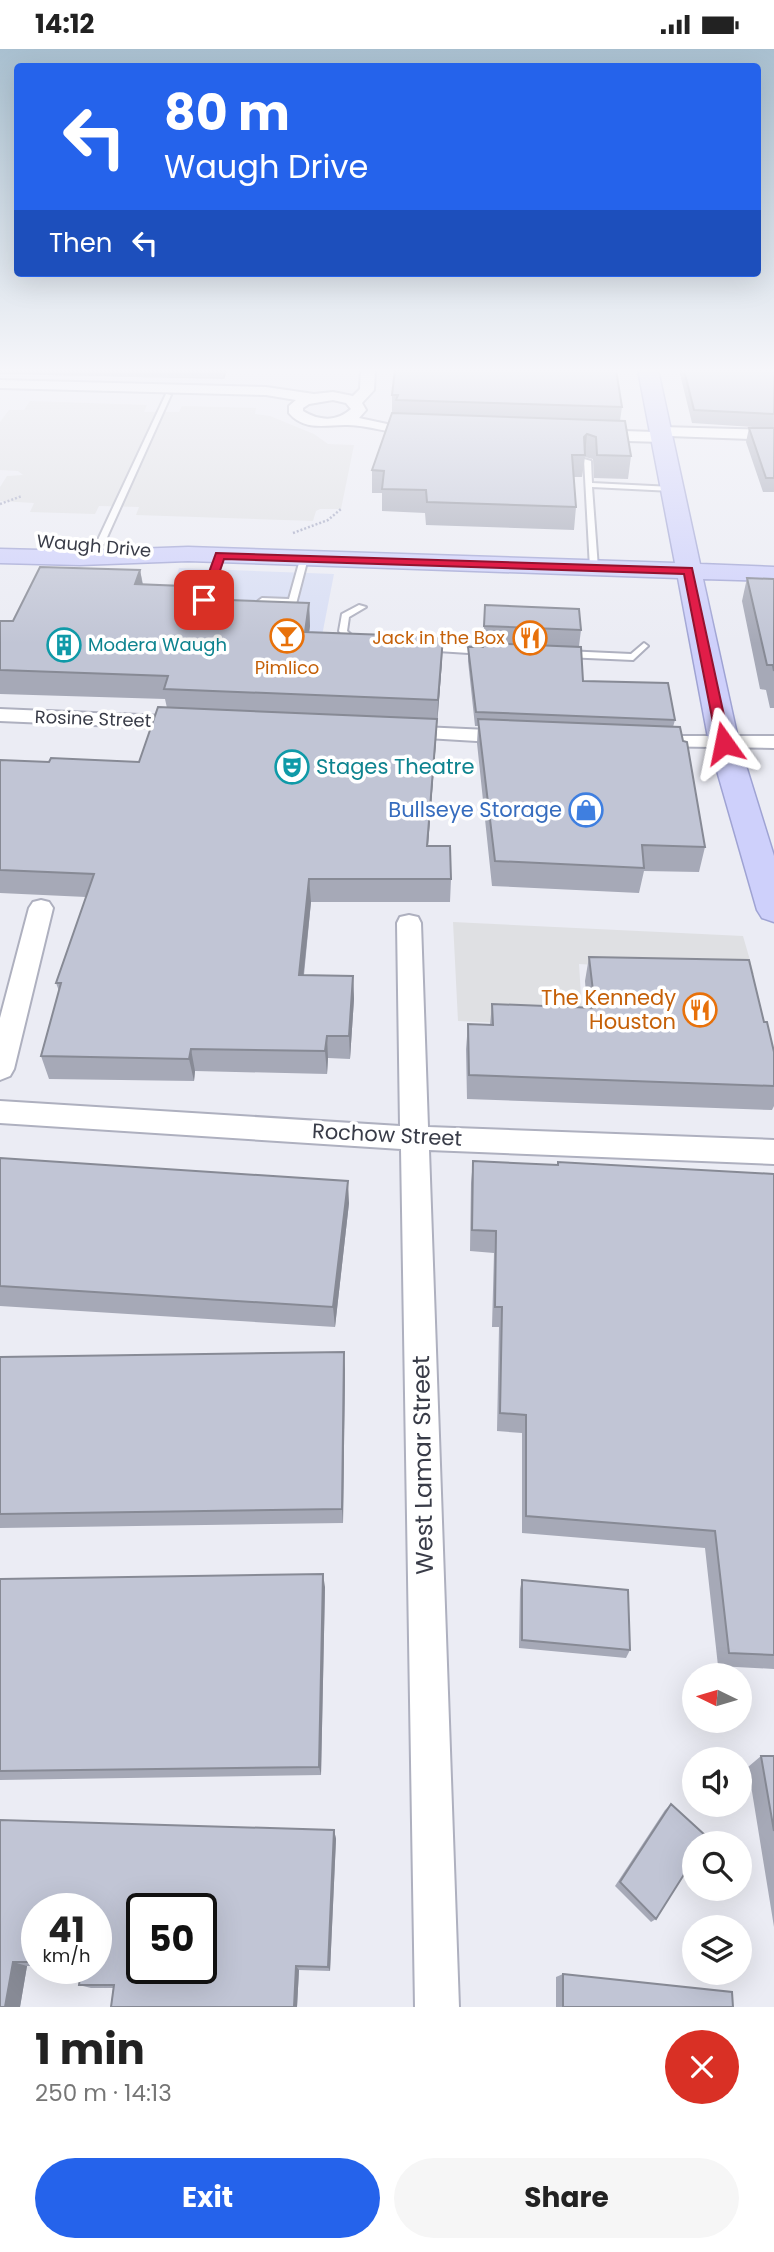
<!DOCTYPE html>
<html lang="en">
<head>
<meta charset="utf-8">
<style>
	:root { --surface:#fff; --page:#f6f6f6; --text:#222; --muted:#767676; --accent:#2563eb }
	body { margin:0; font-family:Poppins,sans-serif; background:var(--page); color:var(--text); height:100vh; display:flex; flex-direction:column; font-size:26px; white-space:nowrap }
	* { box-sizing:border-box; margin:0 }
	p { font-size:23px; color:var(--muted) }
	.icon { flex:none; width:38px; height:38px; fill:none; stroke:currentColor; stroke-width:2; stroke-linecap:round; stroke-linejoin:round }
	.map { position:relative; height:1958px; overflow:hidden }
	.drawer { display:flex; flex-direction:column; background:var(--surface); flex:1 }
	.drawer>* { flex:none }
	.hud { position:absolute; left:14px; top:14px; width:747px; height:214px; border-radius:7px; box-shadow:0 7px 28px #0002; background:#2563eb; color:#fff; overflow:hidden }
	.needle { width:46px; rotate:275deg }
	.controls { position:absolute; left:682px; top:1614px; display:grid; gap:14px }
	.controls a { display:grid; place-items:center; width:70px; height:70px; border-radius:50%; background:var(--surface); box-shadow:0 7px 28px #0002; font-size:35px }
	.speed { position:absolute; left:21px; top:1844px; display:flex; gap:14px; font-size:35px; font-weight:700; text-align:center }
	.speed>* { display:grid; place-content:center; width:91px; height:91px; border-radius:50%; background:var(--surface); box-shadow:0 7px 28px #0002; line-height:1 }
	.speed small { font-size:18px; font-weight:400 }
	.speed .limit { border:4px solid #111; border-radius:10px; background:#fff; color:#111 }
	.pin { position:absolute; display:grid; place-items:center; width:60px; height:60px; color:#fff; margin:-30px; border-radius:14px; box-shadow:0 4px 10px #0006 }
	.me { position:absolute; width:77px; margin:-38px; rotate:348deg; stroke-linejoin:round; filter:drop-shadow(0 0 5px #0008) }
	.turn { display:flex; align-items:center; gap:24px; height:147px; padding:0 35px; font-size:32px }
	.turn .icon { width:91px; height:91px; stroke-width:2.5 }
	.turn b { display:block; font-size:49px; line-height:60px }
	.then { display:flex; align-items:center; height:66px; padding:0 35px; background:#0003; gap:14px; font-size:26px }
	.round { display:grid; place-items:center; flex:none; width:74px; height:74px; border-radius:37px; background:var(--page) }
	.head { display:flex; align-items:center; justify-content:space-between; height:119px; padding:0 35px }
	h1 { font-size:42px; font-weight:700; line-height:52px }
	.action { display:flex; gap:14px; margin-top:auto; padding:14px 35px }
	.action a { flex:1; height:80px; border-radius:42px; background:var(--accent); color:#fff; font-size:28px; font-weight:700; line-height:80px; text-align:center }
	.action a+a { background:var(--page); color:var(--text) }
	.status { display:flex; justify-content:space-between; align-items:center; height:49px; padding:0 35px; background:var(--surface); direction:ltr }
	.status svg { height:19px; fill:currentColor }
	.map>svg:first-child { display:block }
	.commercial { fill:#d8def4 }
	.parking { fill:#dfe0e3 }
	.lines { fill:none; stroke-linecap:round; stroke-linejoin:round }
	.lane-casing { stroke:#aeb0bf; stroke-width:4 }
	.street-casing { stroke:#aeb0bf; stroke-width:4 }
	.secondary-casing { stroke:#9fa3d3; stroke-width:3 }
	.path { stroke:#a0a5c0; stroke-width:2.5; stroke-dasharray:2 2; stroke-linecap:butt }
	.lane { fill:#fff; fill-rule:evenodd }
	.street { fill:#fff; fill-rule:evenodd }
	.secondary { fill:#ced0fb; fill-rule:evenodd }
	.wall { fill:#a6a9b7 }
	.shaded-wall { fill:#878a95 }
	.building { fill:#c1c5d5; stroke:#878a95; stroke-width:2; fill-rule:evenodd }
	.route { fill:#e11d48; stroke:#92132f; stroke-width:2 }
	.labels { text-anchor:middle; stroke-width:7; stroke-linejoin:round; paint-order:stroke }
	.far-street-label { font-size:18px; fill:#393c48; stroke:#fff }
	.far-food-label { font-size:18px; fill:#c56008; stroke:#fff; text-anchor:end }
	.far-culture-label { font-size:18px; fill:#0d838f; stroke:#fff; text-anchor:start }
	.culture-label { font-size:21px; fill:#0d838f; stroke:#fff; text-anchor:start }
	.shop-label { font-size:21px; fill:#366cbe; stroke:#fff; text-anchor:end }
	.food-label { font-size:21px; fill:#c56008; stroke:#fff; text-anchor:end }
	.street-label { font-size:21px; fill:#393c48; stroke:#fff }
	.near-street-label { font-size:24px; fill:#393c48; stroke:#fff }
</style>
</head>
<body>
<div class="status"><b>14:12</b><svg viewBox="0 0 49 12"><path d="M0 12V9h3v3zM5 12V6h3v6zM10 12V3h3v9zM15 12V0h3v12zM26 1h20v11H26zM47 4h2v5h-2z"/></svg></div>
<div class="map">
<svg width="774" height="1958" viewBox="0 0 774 1958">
	<rect width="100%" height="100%" fill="#ebecf4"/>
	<path class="commercial" d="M179 519 334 525 319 602 153 596Z"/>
	<path class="parking" d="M30 352 147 356 144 363H179L182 357 256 359 255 365 270 367 314 385 328 395 354 396 341 460H320L316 462 313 472 136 466 139 458 99 457 95 465 30 463 34 454 0 452V438L7 427 23 426 18 422 0 421V373L9 361H24Z
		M453 873 743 887 754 925 579 915 583 978 458 972Z"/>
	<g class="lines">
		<defs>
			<path id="lane" d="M166 345 171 346 104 495 97 497 96 495Z
				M584 410 591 412 592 434 672 438 676 440 672 442 592 438 598 519 594 521 590 519Z
				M217 504 224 506 209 549H220L224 552 220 555 201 553 200 551Z
				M301 507 308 509 296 555 259 554 258 552 262 549 289 550Z
				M359 556 366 558 349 568 347 582 359 593 355 596 347 593 339 582 342 565Z
				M644 594 648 597 633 611 565 608 561 605 565 602 631 605Z
				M425 596 484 599 488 602 484 605 422 601V597Z"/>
			<path id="street" d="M361 321H375L374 341 362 354 366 361 359 369 387 375 422 376 427 377 429 380 427 383C399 390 372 375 345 376 325 376 304 382 289 364V357L296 351 266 346 0 339V331L266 338 314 345 333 343 353 347 360 340ZM333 351 346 354 351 360C337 373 319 372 303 362V359L309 355Z
				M661 378 774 381V391L669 387 667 391 662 393 594 391 586 386 594 381 654 383 656 379Z
				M0 660 187 668 194 670 197 674 194 678 187 680 0 672Z
				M400 677 512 682 519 684 522 688 519 692 512 694 393 687 390 683 393 679Z
				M652 687H774V699L645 697 642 693 645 689Z
				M41 851 49 853 53 859 14 1020 10 1027 0 1031V969L29 859 33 853Z
				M409 866 418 868 421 874 428 1078 774 1091V1115L429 1101 459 1958H415L401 1100 0 1074V1052L400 1077 397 874 400 868Z"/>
			<path id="secondary" d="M638 321H658L700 515 774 518V532L703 530 739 694 774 807V873L762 869 757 861 709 694 678 529 188 512 80 516 0 514V500L80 502 188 498 675 514Z"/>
		</defs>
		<use href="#lane" class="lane-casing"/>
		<use href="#street" class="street-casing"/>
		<use href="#secondary" class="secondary-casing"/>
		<path class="path" d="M0 455 22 447
			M293 484 328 471 341 460"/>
		<use href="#lane" class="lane"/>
		<use href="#street" class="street"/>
		<use href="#secondary" class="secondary"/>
	</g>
	<path class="wall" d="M0 321H227L224 330 0 325Z
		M679 321H774V443H763L746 393 749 379H768L692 374Z
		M392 346 622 358 620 372 631 407 628 430 594 429 593 410 585 408 582 428H574L576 458 574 481 426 476 425 464 382 462V444H372V421L392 364Z
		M140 521 143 535 183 537 184 545 203 546V551L309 554 310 577 309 583 442 612 428 797 451 830 450 853H311L304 926 353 927 354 950 350 1010 328 1009 327 1025 195 1022 194 1032 49 1030 41 1007 59 942 56 934 86 848 0 844V711L49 713H139L167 659 165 650 0 645V572H13Z
		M747 529 774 530V659H770L766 641 760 640 742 552Z
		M485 556 581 581 579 597 583 632 675 671 673 678 705 798 699 823 644 822 639 844 492 837 477 694 478 677H475L468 612V598H483Z
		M589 908 764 973 774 1003V1057L772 1061 467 1050 466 1000 468 975 490 976 492 955 587 958 585 932Z
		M0 1109 349 1154 335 1278 0 1257Z
		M473 1112 557 1116 558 1113 774 1125V1620L718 1617 705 1499 522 1484V1384L497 1382 499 1278H492L494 1204 470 1202 471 1134Z
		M0 1308 345 1320 343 1474 0 1479Z
		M0 1530 325 1538 321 1726 0 1731Z
		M522 1531 630 1601 626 1609 519 1599 520 1540Z
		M761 1707H774V1878L748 1718Z
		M671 1755 656 1870 651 1873 615 1837 665 1761Z
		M0 1771 334 1781 336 1790 330 1922 299 1921 297 1958H111L113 1939H91L79 1936 96 1920 37 1860V1917H27L20 1958H0Z
		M563 1925 733 1958H556V1928Z"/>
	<path class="shaded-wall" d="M223 321H227L224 330Z
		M587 385 585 406 584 388Z
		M140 521 144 544 135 535Z
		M309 554 310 577 306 607 305 583Z
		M443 588 442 612 437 676 438 651Z
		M437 670 436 693 426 821 427 797Z
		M309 830 311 853 301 949 299 926Z
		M353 927 354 950 350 1010 349 987Z
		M327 987 328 1009 327 1025 325 1002Z
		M191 1000 195 1022 194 1032 189 1010Z
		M348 1132 349 1154 335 1278 333 1258Z
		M344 1303 345 1320 343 1474 342 1460Z
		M323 1525 325 1538 321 1726 319 1718Z
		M334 1781 336 1790 330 1922 328 1918Z
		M13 1913 27 1917 20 1958H5Z
		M296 1917 299 1921 297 1958H294Z"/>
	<path class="building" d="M395 321H616L622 358 396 351 398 346H392Z
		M684 321H774V365L694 361Z
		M392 364 625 372 631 407 597 406 596 388 587 385 584 388 585 406H572L576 458 427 453 426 441 382 440 384 422 372 421Z
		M749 379H774V429H766Z
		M40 518 140 521 135 535 183 537 180 545 203 546 201 550 309 554 305 583 443 588 438 651 164 640 168 627 0 621V572H13Z
		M747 529 774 530V622L773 616H767Z
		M485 556 579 560 581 581 484 577Z
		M484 594 581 598 583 632 668 634 675 671 476 663 468 598H483Z
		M158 658 437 670 427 797H450L451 830H309L299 926 353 927 349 987H327L325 1002 191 1000 189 1010 41 1007 61 934H56L94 825 0 821V711L49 713 51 709 139 713Z
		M478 670 680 678 683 692 687 693 705 798 642 796 644 819 495 812Z
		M589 908 749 911 764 973H767L774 1003V1037L469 1026 468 975 493 976 492 955 595 959Z
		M0 1109 348 1132 333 1258 0 1237Z
		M473 1112 558 1116V1113L774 1125V1606L729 1604 715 1482 526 1467V1366L500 1364 502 1258H495L496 1182 472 1181Z
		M344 1303 342 1460 0 1465V1308Z
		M323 1525 319 1718 0 1722V1530Z
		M522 1531 628 1541 630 1601 522 1591Z
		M761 1707H774V1782Z
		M671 1755 707 1788 703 1794H695V1808L656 1870 620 1833Z
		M0 1771 334 1781 328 1918 296 1917 294 1958H111L114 1936H79L81 1920H96V1860H37V1913H13L5 1958H0ZM142 1860H201V1920H142Z
		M563 1925 732 1943 733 1958H563Z"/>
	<linearGradient id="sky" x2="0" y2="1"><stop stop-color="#a9c0d0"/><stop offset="0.54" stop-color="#f6f6fa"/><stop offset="1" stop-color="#f6f6fa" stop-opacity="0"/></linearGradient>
	<rect width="774" height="595" fill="url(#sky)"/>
	<path class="route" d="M216 504 692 519 730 694 724 698 717 694 684 525 224 510 210 551 200 554 199 551Z"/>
	<defs>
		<symbol id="bar-ring" viewBox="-11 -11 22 22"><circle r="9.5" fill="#fff" stroke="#e8710a" stroke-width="1.5"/><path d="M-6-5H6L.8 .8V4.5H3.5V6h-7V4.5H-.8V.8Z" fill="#e8710a"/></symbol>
		<symbol id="restaurant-ring" viewBox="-11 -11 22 22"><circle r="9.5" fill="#fff" stroke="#e8710a" stroke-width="1.5"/><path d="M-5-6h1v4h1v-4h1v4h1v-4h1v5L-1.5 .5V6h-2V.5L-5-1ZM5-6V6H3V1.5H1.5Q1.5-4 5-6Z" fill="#e8710a"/></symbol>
		<symbol id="building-ring" viewBox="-11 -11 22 22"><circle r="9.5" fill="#fff" stroke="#0f9aa8" stroke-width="1.5"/><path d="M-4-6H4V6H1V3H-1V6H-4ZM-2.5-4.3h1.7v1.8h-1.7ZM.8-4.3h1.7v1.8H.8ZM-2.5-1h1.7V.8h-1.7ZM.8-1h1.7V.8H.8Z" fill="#0f9aa8"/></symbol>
		<symbol id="theatre-ring" viewBox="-11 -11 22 22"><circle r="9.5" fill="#fff" stroke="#0f9aa8" stroke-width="1.5"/><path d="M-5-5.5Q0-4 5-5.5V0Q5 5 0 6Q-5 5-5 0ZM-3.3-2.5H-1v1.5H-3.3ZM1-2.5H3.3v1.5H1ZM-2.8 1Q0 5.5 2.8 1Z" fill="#0f9aa8"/></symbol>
		<symbol id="shop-ring" viewBox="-11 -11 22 22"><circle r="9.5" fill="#fff" stroke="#3f7fe0" stroke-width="1.5"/><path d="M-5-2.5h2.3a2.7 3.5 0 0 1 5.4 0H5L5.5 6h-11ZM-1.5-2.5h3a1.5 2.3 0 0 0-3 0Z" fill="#3f7fe0"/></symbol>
	</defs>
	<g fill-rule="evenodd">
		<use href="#bar-ring" x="268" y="568" width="38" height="38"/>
		<use href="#restaurant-ring" x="511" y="570" width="38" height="38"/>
		<use href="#building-ring" x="45" y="577" width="38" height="38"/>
		<use href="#theatre-ring" x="273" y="699" width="38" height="38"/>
		<use href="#shop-ring" x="567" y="742" width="38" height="38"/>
		<use href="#restaurant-ring" x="681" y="942" width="38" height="38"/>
	</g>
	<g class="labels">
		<g class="far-street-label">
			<text transform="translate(94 497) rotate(5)" y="6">Waugh Drive</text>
			<text transform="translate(93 670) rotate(2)" y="6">Rosine Street</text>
		</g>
		<g class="far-food-label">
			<text x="505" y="595">Jack in the Box</text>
			<text x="287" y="625" text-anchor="middle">Pimlico</text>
		</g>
		<g class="far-culture-label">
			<text x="88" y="602">Modera Waugh</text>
		</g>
		<g class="culture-label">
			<text x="316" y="725">Stages Theatre</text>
		</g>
		<g class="shop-label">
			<text x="562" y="768">Bullseye Storage</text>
		</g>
		<g class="food-label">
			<text x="676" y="956">The Kennedy<tspan x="676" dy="24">Houston</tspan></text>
		</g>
		<g class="street-label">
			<text transform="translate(387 1086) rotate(3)" y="7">Rochow Street</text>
		</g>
		<g class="near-street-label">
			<text transform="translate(423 1416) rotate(-91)" y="8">West Lamar Street</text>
		</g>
	</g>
</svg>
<div class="controls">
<a><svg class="needle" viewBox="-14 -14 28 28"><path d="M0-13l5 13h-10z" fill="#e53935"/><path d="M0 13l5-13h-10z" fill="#767676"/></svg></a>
<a><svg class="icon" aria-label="sound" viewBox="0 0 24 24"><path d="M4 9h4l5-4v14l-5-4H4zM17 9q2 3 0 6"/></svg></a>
<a><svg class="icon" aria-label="search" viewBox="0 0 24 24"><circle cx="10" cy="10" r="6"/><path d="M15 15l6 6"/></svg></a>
<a><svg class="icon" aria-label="layers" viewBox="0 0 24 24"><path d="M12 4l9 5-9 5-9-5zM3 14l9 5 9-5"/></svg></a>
</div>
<div class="speed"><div>41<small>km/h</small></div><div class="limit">50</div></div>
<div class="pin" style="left:204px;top:551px;background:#d93025"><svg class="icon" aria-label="arrive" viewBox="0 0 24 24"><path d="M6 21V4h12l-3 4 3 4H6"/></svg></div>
<svg class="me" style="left:724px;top:694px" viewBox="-20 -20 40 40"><path d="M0-17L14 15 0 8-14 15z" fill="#e11d48" stroke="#fff" stroke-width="4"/></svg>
<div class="hud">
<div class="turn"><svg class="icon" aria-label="left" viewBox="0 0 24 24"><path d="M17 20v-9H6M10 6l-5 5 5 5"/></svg><div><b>80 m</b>Waugh Drive</div></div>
<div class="then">Then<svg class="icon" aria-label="left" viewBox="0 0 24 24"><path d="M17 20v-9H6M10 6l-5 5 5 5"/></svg></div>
</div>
</div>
<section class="drawer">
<div class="head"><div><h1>1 min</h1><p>250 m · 14:13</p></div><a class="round" style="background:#d93025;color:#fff"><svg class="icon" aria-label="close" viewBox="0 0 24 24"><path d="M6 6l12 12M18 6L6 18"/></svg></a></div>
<div class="action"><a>Exit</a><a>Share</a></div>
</section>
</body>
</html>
